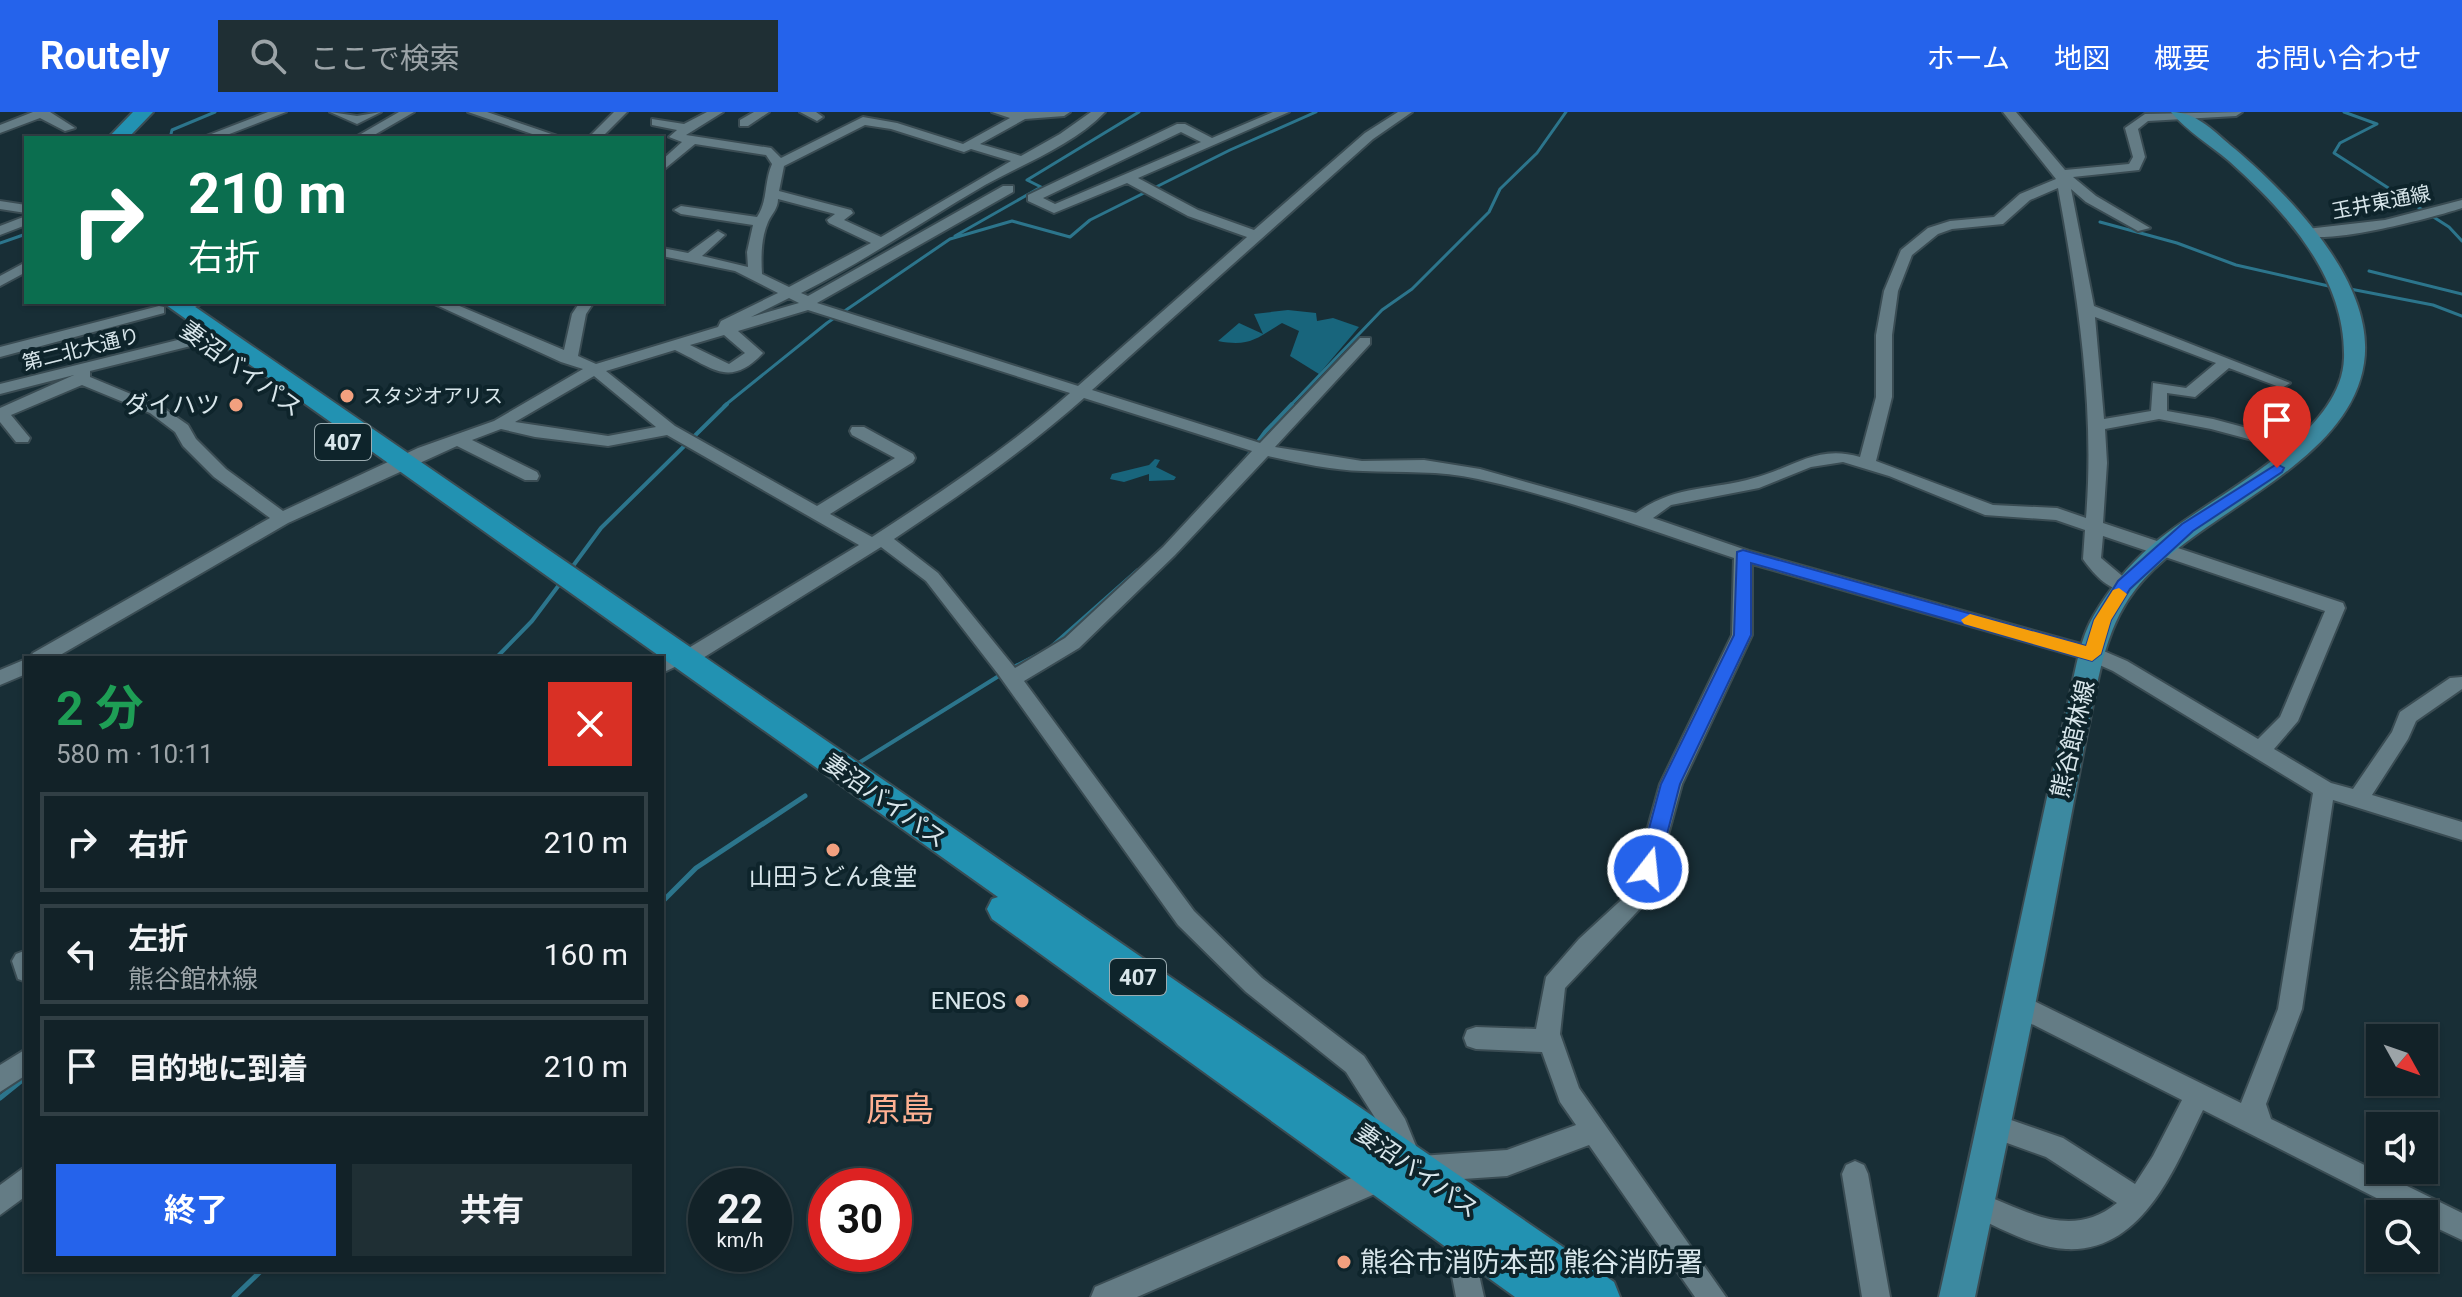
<!DOCTYPE html>
<html lang="ja">
<head>
<meta charset="utf-8">
<style>
	:root { --surface:#122228; --page:#1f2f34; --text:#f1f3f6; --muted:#9ca4a8; --line:#313f45; --accent:#2563eb }
	body { margin:0; font-family:Roboto,"Noto Sans JP",sans-serif; background:var(--page); color:var(--text); height:100vh; display:flex; flex-direction:column; font-size:30px; white-space:nowrap }
	* { box-sizing:border-box; margin:0 }
	p { font-size:26px; color:var(--muted) }
	.icon { flex:none; width:44px; height:44px; fill:none; stroke:currentColor; stroke-width:2; stroke-linecap:round; stroke-linejoin:round }
	.map { position:relative; flex:1; overflow:hidden }
	.drawer { position:absolute; left:24px; top:544px; width:640px; height:616px; display:flex; flex-direction:column; background:var(--surface); border-radius:0px; box-shadow:0 2px 6px #0004,0 0 0 2px var(--line) }
	.drawer>* { flex:none }
	.top-card { position:absolute; left:24px; top:24px; width:640px; height:168px; border-radius:0px; box-shadow:0 2px 6px #0004,0 0 0 2px var(--line); background:#0b6e4f; color:#fff; overflow:hidden }
	.needle { width:52px; rotate:130deg }
	.controls { position:absolute; left:2366px; top:912px; display:grid; gap:16px }
	.controls a { display:grid; place-items:center; width:72px; height:72px; border-radius:0px; background:var(--surface); box-shadow:0 2px 6px #0004,0 0 0 2px var(--line); font-size:40px }
	.speed { position:absolute; left:688px; top:1056px; display:flex; gap:16px; font-size:40px; font-weight:700; text-align:center }
	.speed>* { display:grid; place-content:center; width:104px; height:104px; border-radius:50%; background:var(--surface); box-shadow:0 2px 6px #0004,0 0 0 2px var(--line); line-height:1 }
	.speed small { font-size:20px; font-weight:400 }
	.speed .limit { border:12px solid #d22; background:#fff; color:#111 }
	.pin { position:absolute; display:grid; place-items:center; width:68px; height:68px; color:#fff; margin:-82px -34px; border-radius:50% 50% 50% 0; rotate:-45deg; box-shadow:0 0 8px #0007 }
	.pin .icon { rotate:45deg }
	.me { position:absolute; width:88px; margin:-44px; rotate:16deg; stroke-linejoin:round; filter:drop-shadow(0 0 6px #0008) }
	.turn { display:flex; align-items:center; gap:28px; height:168px; padding:0 32px; font-size:36px }
	.turn .icon { width:104px; height:104px; stroke-width:2.5 }
	.turn b { display:block; font-size:56px; line-height:68px }
	.round { display:grid; place-items:center; flex:none; width:84px; height:84px; border-radius:0px; background:var(--page) }
	.overview { display:flex; align-items:center; justify-content:space-between; height:136px; padding:0 32px }
	h1 { font-size:48px; font-weight:700; line-height:60px; color:#1e9e55 }
	.primary-button { display:flex; gap:16px; margin-top:auto; padding:16px 32px }
	.primary-button a { flex:1; height:92px; border-radius:0px; background:var(--accent); color:#fff; font-size:32px; font-weight:700; line-height:92px; text-align:center }
	.primary-button a+a { background:var(--page); color:var(--text) }
	ul { padding:0; list-style:none }
	li { display:flex; align-items:center; gap:24px; height:100px; margin:0 16px 12px; padding:0 16px; border:4px solid var(--line); border-radius:0px }
	li div { flex:1 }
	li b { display:block; font-size:30px }
	li em { font-style:normal }
	header { display:flex; align-items:center; gap:48px; box-sizing:border-box; height:112px; padding:0 40px; background:var(--accent); color:#fff }
	header strong { font-size:38px }
	nav { display:flex; gap:44px; margin-inline-start:auto; font-size:28px }
	.search { width:560px; height:72px; background:var(--page); display:flex; align-items:center; gap:20px; box-sizing:border-box; padding:0 28px; border-radius:0px; color:var(--muted); font-size:30px }
	.map>svg:first-child { display:block }
	.forest { fill:#18657c }
	.lines { fill:none; stroke-linecap:round; stroke-linejoin:round }
	.stream-far2 { stroke:#2c758c; stroke-width:3 }
	.stream-far1 { stroke:#2c758c; stroke-width:4 }
	.stream { stroke:#2c758c; stroke-width:5 }
	.minor-casing { stroke:#3a4c53; stroke-width:4 }
	.major-casing { stroke:#3a4c53; stroke-width:4 }
	.highway-casing { stroke:#3a4c53; stroke-width:4 }
	.minor { fill:#647c85; fill-rule:evenodd }
	.major { fill:#3c89a0; fill-rule:evenodd }
	.highway { fill:#2292b2; fill-rule:evenodd }
	.route { fill:#2563eb; stroke:#184099; stroke-width:2 }
	.slow { fill:#f59e0b }
	.poi-dot { fill:#f2a07f; stroke:#0e242b; stroke-width:3 }
	.labels { text-anchor:middle; stroke-width:8; stroke-linejoin:round; paint-order:stroke }
	.far-street-label { font-size:20px; fill:#d8e6eb; stroke:#0e242b }
	.far-poi-label { font-size:20px; fill:#d8e6eb; stroke:#0e242b; text-anchor:start }
	.shield { fill:#0e242b; stroke:#9bacb1; stroke-width:2 }
	.shield-label { font-size:22px; font-weight:bold; fill:#d8e6eb }
	.street-label { font-size:24px; fill:#d8e6eb; stroke:#0e242b }
	.poi-label { font-size:24px; fill:#d8e6eb; stroke:#0e242b; text-anchor:end }
	.near-poi-label { font-size:28px; fill:#d8e6eb; stroke:#0e242b; text-anchor:start }
	.near-quarter-label { font-size:34px; fill:#fdb092; stroke:#0e242b }
</style>
</head>
<body>
<header>
<strong>Routely</strong>
<div class="search"><svg class="icon" aria-label="search" viewBox="0 0 24 24"><circle cx="10" cy="10" r="6"/><path d="M15 15l6 6"/></svg>ここで検索</div>
<nav><a>ホーム</a><a>地図</a><a>概要</a><a>お問い合わせ</a></nav>
</header>
<div class="map">
<svg width="2462" height="1185" viewBox="0 0 2462 1185">
	<rect width="100%" height="100%" fill="#182e36"/>
	<path class="forest" d="M1288 198 1316 201 1317 209 1333 206 1359 215 1319 262 1290 244 1299 219 1282 211C1256 227 1249 235 1218 229L1239 211 1263 222 1254 202Z
		M1155 347 1160 348 1156 355 1176 365 1174 368 1149 369V362L1124 370 1110 367 1112 362 1149 353Z"/>
	<g class="lines">
		<path class="stream-far2" d="M2344 0 2377 12 2340 31 2334 41 2449 115 2462 129
			M170 26 172 18 215 0
			M2100 110 2177 131 2236 153 2333 175
			M955 124 1041 75 1027 68 1139 0
			M0 131 26 122
			M2369 159 2462 182
			M2345 176 2433 193 2462 204
			M724 294 827 211 950 127 1012 109 1070 125 1090 108 1230 38 1316 0
			M1290 294 1382 198 1412 177 1489 100 1500 77 1537 41 1566 0"/>
		<path class="stream-far1" d="M1247 345 1265 320 1292 292
			M570 458 601 416 727 292
			M1052 534 1138 458
			M496 546 532 509 562 469
			M1010 557 1041 541
			M857 652 1002 562"/>
		<path class="stream" d="M662 790 696 756 805 684
			M0 986 26 965
			M234 1185 262 1158"/>
		<defs>
			<path id="minor" d="M33 0H50L75 16 65 19 40 6 0 21V13Z
				M268 0H286L219 26H201Z
				M330 0 357 4 381 0 357 12Z
				M399 0H414L369 26H354Z
				M468 0H487L563 26H544Z
				M614 0H627L601 26H588Z
				M707 0H723L686 23 771 36 781 46 863 5 897 11 963 32 1010 6 992 0H1070L1064 4 1025 7 980 32 1021 44 1060 22 1091 0H1105C1073 33 1025 51 985 73 923 109 865 149 801 181L808 184 1003 74H1013V80L817 191 1078 274 1247 125 1188 104 1127 71 1054 101 1028 89V83L1177 12H1185L1212 26 1273 0H1289L1138 66 1198 98 1254 118 1365 21 1398 0H1412L1373 27 1092 278 1260 331 1360 226H1370V232L1275 335 1362 349 1424 348 1480 357 1636 401C1677 372 1709 379 1754 366 1793 356 1817 332 1860 345L1876 285V223L1884 179 1901 138 1928 116 1950 109 1994 105 2020 82 2056 67 2003 0H2016L2065 58 2129 52 2133 45 2125 16 2145 2 2242 0 2236 4 2148 9 2138 17 2145 45 2139 58 2073 65 2096 84 2150 116 2138 119 2086 90 2071 77 2094 194 2290 271 2282 276 2229 256 2195 285 2167 281V299L2213 307 2307 332 2309 336 2301 341 2211 317 2159 307 2105 317 2107 351 2103 411 2343 491 2345 496 2298 609 2274 637 2331 671 2353 677 2392 620 2400 600 2450 566 2462 565V577L2416 609 2408 627 2372 683 2462 710V728L2333 688 2302 897 2266 992 2271 1007 2462 1101V1128L2424 1110V1102H2408L2203 998C2175 1055 2143 1141 2066 1137 2034 1136 1997 1114 1968 1102L1964 1093 1968 1084 1977 1080C2026 1098 2070 1129 2117 1091L2046 1045 1985 1023 1981 1014 1985 1005 1994 1002 2063 1026 2135 1072 2153 1044 2182 988 2012 902 2008 894 2012 886 2020 883 2028 886 2241 991 2278 897 2313 681 2113 559 2086 547 1752 452V523L1682 672 1651 785 1565 876 1560 922 1579 976 1726 1185H1695L1589 1033 1507 1064 1419 1070 1410 1066 1406 1058 1399 1055 1386 1023 1346 960 1246 880 1178 813 998 562 926 469 881 435 698 549 681 552 662 561 660 546 670 540 687 537 859 433 667 323 608 334 535 325 501 317 472 328 537 360 539 364 537 368H525L457 334 288 411 55 546H30L33 541 270 406 214 365 183 334 175 320 150 301 82 273 11 303 30 326 28 330H16L0 310V296L74 263 0 282V272L218 218 223 220V226L90 259V265L162 295 188 313 196 327 226 357 283 399 418 336 494 309 583 257 561 250 430 190H450L564 238 572 202 580 190H594L586 202 578 244 596 252 718 215 721 209 778 181 735 159 662 144V136L688 141 718 119 725 123 702 144 748 155 747 140 753 113 681 102 674 98 681 94 757 105C768 89 764 70 772 52L766 43 695 32 662 59V48L682 30 669 25 677 18 652 13V7L684 12ZM865 13 891 17 964 40 971 37 1011 49 881 125 844 108 853 101 851 98 779 79 784 54ZM1181 20 1201 30 1055 92 1043 86ZM2058 76C2078 185 2095 295 2086 406L2057 396 1993 393 1876 349 1892 285V223L1898 179 1912 143 1938 122 1952 117 2003 112 2030 88ZM778 87 835 102 827 108 829 111 871 131 789 175 762 162C761 145 761 126 768 110 772 101 778 97 778 87ZM789 186 799 191 751 205ZM808 198 1070 281C1008 336 941 380 872 425L830 402 913 350 915 346 913 342 864 315H852L850 319 852 323 895 346 817 394 675 314 606 259 675 238C712 255 729 277 763 241L738 219ZM2095 205 2216 251 2186 276 2153 271 2151 299 2104 307ZM724 223 745 241 729 252 690 233ZM594 264 656 315 608 324 515 310ZM1084 286 1252 339 1163 435 1065 526 1015 556 938 461 894 427C960 383 1024 339 1084 286ZM1268 344C1299 351 1331 358 1363 359 1403 361 1439 358 1478 367 1565 386 1650 418 1734 446L1732 523 1660 672 1630 780 1579 827 1546 865 1536 917 1476 915 1467 918 1464 926 1467 934 1476 937 1542 940 1560 990 1576 1013 1507 1038 1420 1044 1405 1007 1364 944 1262 866 1194 799 1024 569 1079 536 1175 443ZM1843 350 1889 364 1985 403 2056 408 2085 418 2083 447C2093 461 2111 483 2131 477L2133 473 2101 446 2103 424 2325 499 2280 605 2258 627 2127 549 2099 537 1749 439 1653 406 1671 393 1759 376 1811 355Z
				M754 0H769L748 14H740V8Z
				M800 0H816L823 5 817 9Z
				M2462 88V96C2435 105 2320 136 2300 121L2307 117 2385 108Z
				M0 89 26 93V101L0 97Z
				M26 104V113L0 123V114Z
				M26 150V160L0 174V164Z
				M184 190H205L187 199H177V193Z
				M159 194 164 195V201L0 245V235Z
				M26 547V562L0 573V558Z
				M24 839 26 840V870L18 867 12 849 16 842Z
				M26 937V963L0 980V953Z
				M1855 1049 1864 1053 1868 1062 1890 1185H1862L1842 1062 1846 1053Z
				M1382 1053 1391 1057 1395 1066 1391 1075 1137 1185H1091L1095 1175Z
				M26 1054V1084L0 1103V1073Z
				M1457 1109 1467 1112 1470 1122 1484 1185H1456L1444 1122 1447 1112Z"/>
			<path id="major" d="M2171 0C2198 0 2215 21 2235 37 2290 84 2376 171 2364 251 2349 355 2194 401 2135 478 2103 519 2098 572 2087 622 2075 682 2064 741 2053 801 2029 929 2001 1057 1975 1185H1939C1976 1020 2010 855 2046 690 2054 654 2062 618 2070 582 2076 556 2080 526 2094 503 2110 476 2128 454 2151 434 2205 386 2342 327 2344 246 2346 165 2286 100 2229 49 2210 33 2187 19 2171 0Z"/>
			<path id="highway" d="M133 0H153L128 26H108Z
				M162 190H188L1614 1170 1620 1185H1515L992 807 987 797 992 787 998 785Z"/>
		</defs>
		<use href="#minor" class="minor-casing"/>
		<use href="#major" class="major-casing"/>
		<use href="#highway" class="highway-casing"/>
		<use href="#minor" class="minor"/>
		<use href="#major" class="major"/>
		<use href="#highway" class="highway"/>
	</g>
	<path class="route" d="M2277 352 2284 356 2282 360 2193 419 2130 477 2111 508 2101 542 2092 549 1751 451V523L1680 672 1658 757 1655 763 1648 766 1641 763 1638 757 1661 672 1734 523 1737 440 1743 438 2086 534 2094 508 2118 469 2182 412Z"/>
	<path class="slow" d="M2119 476 2127 482 2111 508 2101 542 2092 549 1964 512 1961 508 1970 502 2086 534 2094 508 2113 478Z"/>
	<g class="poi-dot">
		<circle cx="347" cy="284" r="8"/>
		<circle cx="236" cy="293" r="8"/>
		<circle cx="833" cy="738" r="8"/>
		<circle cx="1022" cy="889" r="8"/>
		<circle cx="1344" cy="1150" r="8"/>
	</g>
	<g class="labels">
		<g class="far-street-label">
			<text transform="translate(2381 90) rotate(-11)" y="7">玉井東通線</text>
			<text transform="translate(81 237) rotate(-14)" y="7">第二北大通り</text>
		</g>
		<g class="far-poi-label">
			<text x="363" y="291">スタジオアリス</text>
		</g>
		<g class="shield">
			<rect x="315" y="312" width="56" height="36" rx="6"/>
			<rect x="1110" y="847" width="56" height="36" rx="6"/>
		</g>
		<g class="shield-label">
			<text x="343" y="338">407</text>
			<text x="1138" y="873">407</text>
		</g>
		<g class="street-label">
			<text transform="translate(241 257) rotate(36)" y="8">妻沼バイパス</text>
			<text transform="translate(2073 627) rotate(-77)" y="8">熊谷館林線</text>
			<text transform="translate(885 689) rotate(35)" y="8">妻沼バイパス</text>
			<text transform="translate(1417 1059) rotate(35)" y="8">妻沼バイパス</text>
		</g>
		<g class="poi-label">
			<text x="220" y="301">ダイハツ</text>
			<text x="833" y="773" text-anchor="middle">山田うどん食堂</text>
			<text x="1006" y="897">ENEOS</text>
		</g>
		<g class="near-poi-label">
			<text x="1360" y="1160">熊谷市消防本部 熊谷消防署</text>
		</g>
		<g class="near-quarter-label">
			<text x="900" y="1009">原島</text>
		</g>
	</g>
</svg>
<div class="controls">
<a><svg class="needle" viewBox="-14 -14 28 28"><path d="M0-13l5 13h-10z" fill="#e53935"/><path d="M0 13l5-13h-10z" fill="#9ca4a8"/></svg></a>
<a><svg class="icon" aria-label="sound" viewBox="0 0 24 24"><path d="M4 9h4l5-4v14l-5-4H4zM17 9q2 3 0 6"/></svg></a>
<a><svg class="icon" aria-label="search" viewBox="0 0 24 24"><circle cx="10" cy="10" r="6"/><path d="M15 15l6 6"/></svg></a>
</div>
<div class="speed"><div>22<small>km/h</small></div><div class="limit">30</div></div>
<div class="pin" style="left:2277px;top:356px;background:#d93025"><svg class="icon" aria-label="arrive" viewBox="0 0 24 24"><path d="M6 21V4h12l-3 4 3 4H6"/></svg></div>
<svg class="me" style="left:1648px;top:757px" viewBox="-20 -20 40 40"><circle r="17" fill="#2563eb" stroke="#fff" stroke-width="3"/><path d="M0-11L8 9 0 5-8 9z" fill="#fff"/></svg>
<div class="top-card">
<div class="turn"><svg class="icon" aria-label="right" viewBox="0 0 24 24"><path d="M7 20v-9h11M14 6l5 5-5 5"/></svg><div><b>210 m</b>右折</div></div>
</div>
<section class="drawer">
<div class="overview"><div><h1>2 分</h1><p>580 m · 10:11</p></div><a class="round" style="background:#d93025;color:#fff"><svg class="icon" aria-label="close" viewBox="0 0 24 24"><path d="M6 6l12 12M18 6L6 18"/></svg></a></div>
<ul>
<li><svg class="icon" aria-label="right" viewBox="0 0 24 24"><path d="M7 20v-9h11M14 6l5 5-5 5"/></svg><div><b>右折</b></div><em>210 m</em></li>
<li><svg class="icon" aria-label="left" viewBox="0 0 24 24"><path d="M17 20v-9H6M10 6l-5 5 5 5"/></svg><div><b>左折</b><p>熊谷館林線</p></div><em>160 m</em></li>
<li><svg class="icon" aria-label="arrive" viewBox="0 0 24 24"><path d="M6 21V4h12l-3 4 3 4H6"/></svg><div><b>目的地に到着</b></div><em>210 m</em></li>
</ul>
<div class="primary-button"><a>終了</a><a>共有</a></div>
</section>
</div>
</body>
</html>
